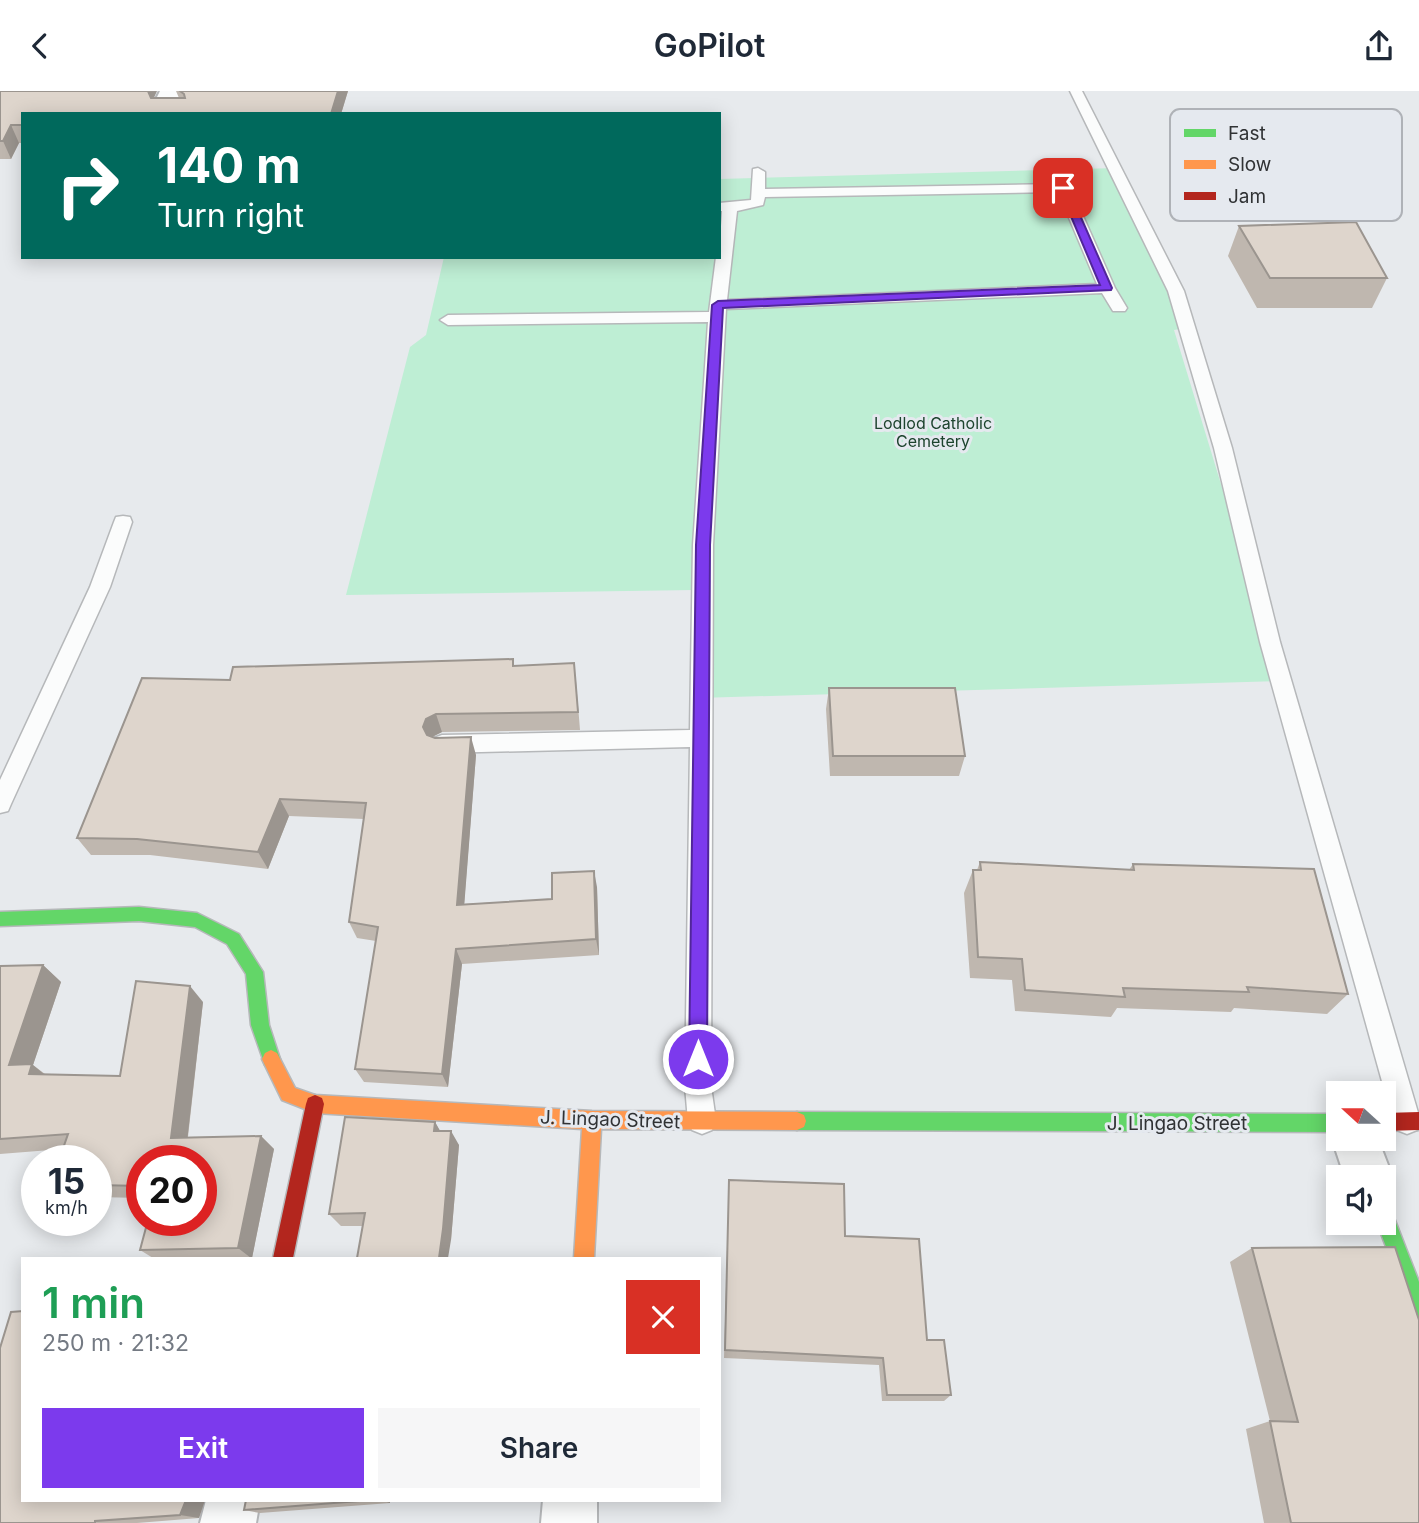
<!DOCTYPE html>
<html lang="en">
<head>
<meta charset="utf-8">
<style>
	:root { --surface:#fff; --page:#f6f6f7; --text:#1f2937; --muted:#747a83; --accent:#7c3aed }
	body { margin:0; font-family:Inter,sans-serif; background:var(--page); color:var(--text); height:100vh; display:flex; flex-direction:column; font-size:26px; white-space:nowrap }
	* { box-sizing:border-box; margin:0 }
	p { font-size:23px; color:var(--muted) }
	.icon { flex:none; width:38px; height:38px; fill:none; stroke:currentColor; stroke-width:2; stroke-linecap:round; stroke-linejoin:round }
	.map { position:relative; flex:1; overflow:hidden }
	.side { position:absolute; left:21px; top:1166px; width:700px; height:245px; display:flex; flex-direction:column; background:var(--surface); border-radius:0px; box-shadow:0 4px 18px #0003 }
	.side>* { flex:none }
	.banner { position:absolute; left:21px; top:21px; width:700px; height:147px; border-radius:0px; box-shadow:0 4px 18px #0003; background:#00695c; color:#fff; overflow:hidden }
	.needle { width:46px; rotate:291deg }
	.fabs { position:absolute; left:1326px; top:990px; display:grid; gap:14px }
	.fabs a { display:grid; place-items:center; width:70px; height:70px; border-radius:0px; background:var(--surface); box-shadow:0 4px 18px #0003; font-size:35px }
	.speed { position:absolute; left:21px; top:1054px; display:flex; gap:14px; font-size:35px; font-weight:700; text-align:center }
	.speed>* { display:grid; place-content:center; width:91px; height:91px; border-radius:50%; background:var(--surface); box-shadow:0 4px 18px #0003; line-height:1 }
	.speed small { font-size:18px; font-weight:400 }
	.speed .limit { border:10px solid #d22; background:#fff; color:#111 }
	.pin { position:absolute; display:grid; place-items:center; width:60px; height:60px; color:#fff; margin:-30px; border-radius:14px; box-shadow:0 4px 10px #0006 }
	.me { position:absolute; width:77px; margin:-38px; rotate:0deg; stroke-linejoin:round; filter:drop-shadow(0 0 5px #0008) }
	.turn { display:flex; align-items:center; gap:24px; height:147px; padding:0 21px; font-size:32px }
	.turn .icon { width:91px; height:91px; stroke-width:2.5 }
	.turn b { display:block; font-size:49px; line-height:60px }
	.round { display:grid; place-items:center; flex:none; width:74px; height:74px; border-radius:0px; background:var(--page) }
	.headline { display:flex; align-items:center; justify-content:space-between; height:119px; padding:0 21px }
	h1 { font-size:42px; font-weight:600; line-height:52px; color:#1e9e55 }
	.primary-button { display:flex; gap:14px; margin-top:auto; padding:14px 21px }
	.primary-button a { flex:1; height:80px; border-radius:0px; background:var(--accent); color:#fff; font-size:28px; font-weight:600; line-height:80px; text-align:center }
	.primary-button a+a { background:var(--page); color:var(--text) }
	header { display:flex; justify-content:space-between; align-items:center; height:91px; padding:0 21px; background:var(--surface); font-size:32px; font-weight:600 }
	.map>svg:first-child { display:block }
	.green { fill:#beeed4 }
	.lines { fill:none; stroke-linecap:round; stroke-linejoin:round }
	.lane-casing { stroke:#b6b8ba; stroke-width:3 }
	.street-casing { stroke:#b6b8ba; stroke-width:4 }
	.fast-casing { stroke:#b6b8ba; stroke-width:3 }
	.slow-casing { stroke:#b6b8ba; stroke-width:3 }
	.jam-casing { stroke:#b6b8ba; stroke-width:3 }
	.lane { fill:#fbfcfc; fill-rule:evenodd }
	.street { fill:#fbfcfc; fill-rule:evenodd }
	.fast { fill:#63d668; fill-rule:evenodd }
	.slow { fill:#ff974d; fill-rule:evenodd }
	.jam { fill:#b3261e; fill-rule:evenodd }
	.wall { fill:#bfb7af }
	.shaded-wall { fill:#9b958f }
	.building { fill:#ded5cc; stroke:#9b958f; stroke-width:2 }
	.route { fill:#7c3aed; stroke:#51269a; stroke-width:2 }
	.labels { text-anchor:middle; stroke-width:6; stroke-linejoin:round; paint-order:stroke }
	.far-park-label { font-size:16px; fill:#1d442e; stroke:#e5e9ef }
	.street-label { font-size:19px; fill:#303234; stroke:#e5e9ef }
	.key { fill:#e5e9ef; stroke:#afb2b7; stroke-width:2 }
	.key-label { font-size:19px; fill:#303234 }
</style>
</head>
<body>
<header><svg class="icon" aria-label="back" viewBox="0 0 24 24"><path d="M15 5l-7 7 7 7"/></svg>GoPilot<svg class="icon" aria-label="share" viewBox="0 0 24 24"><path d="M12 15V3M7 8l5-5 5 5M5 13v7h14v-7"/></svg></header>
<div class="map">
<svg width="1419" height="1432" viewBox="0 0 1419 1432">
	<rect width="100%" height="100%" fill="#e7eaed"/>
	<path class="green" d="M1116 77 1193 236 1174 239 1281 590 698 607 694 499 346 504 410 256 426 244 444 166H719V88Z"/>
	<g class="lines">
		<defs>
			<path id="lane" d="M1070 0H1082L1184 200 1232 357 1280 551 1419 1025 1417 1039 1407 1043 1397 1039 1393 1030 1260 551 1214 357 1168 200Z
				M1053 69 1060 73 1115 197 1127 217 1125 220H1113L1102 202 726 218 713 454 711 995 716 1030 712 1039 702 1043 692 1039 688 1030 685 995 690 656 442 662 434 659 431 653 434 647 442 644 690 639 693 454 708 231 448 234 440 229 448 224 709 221 716 166H719L722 120H719V112L751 109 753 78 758 77 765 81V98L1055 93 1046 73ZM1058 101 1097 193 727 209 737 120 763 114 765 106Z
				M123 425 130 426 132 431 110 496 11 713 8 720 0 722V689L90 496 114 431 116 426Z"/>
			<path id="street" d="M160 0H182L178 15 189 23H159L155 10Z
				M1339 1032V1048H1378L1393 1087 1386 1104 1384 1087H1345L1332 1048Z
				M206 1409H260L256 1432H200Z
				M543 1409H597V1432H541Z"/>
			<path id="fast" d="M139 816 197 822 239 843 263 881 269 934 280 968 277 974 271 977 265 974 251 934 246 883 227 853 195 836 139 830 0 835V821Z
				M797 1021 1339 1023V1041L797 1039 790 1036 788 1030 790 1024Z
				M1384 1116 1391 1119 1419 1191V1227L1412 1224 1377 1132H1384Z"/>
			<path id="slow" d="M271 959 277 962 295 997 315 1004 592 1020 797 1021 804 1024 806 1030 804 1036 797 1039 601 1038 594 1167H574L582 1038 315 1022 282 1009 262 968 265 962Z"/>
			<path id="jam" d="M315 1004 322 1007 324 1013 293 1167H273L306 1013 308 1007Z
				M1419 1021V1039L1384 1040V1022Z"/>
		</defs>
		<use href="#lane" class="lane-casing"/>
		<use href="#street" class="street-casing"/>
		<use href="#fast" class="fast-casing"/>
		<use href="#slow" class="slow-casing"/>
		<use href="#jam" class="jam-casing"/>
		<use href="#lane" class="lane"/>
		<use href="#street" class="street"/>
		<use href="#fast" class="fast"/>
		<use href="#slow" class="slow"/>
		<use href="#jam" class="jam"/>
	</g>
	<path class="wall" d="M0 0 154 7H179L176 0H348L341 23H23V52H19L11 68H0Z
		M1239 135 1387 187 1372 217H1257L1228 165Z
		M515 575 576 590 580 639 442 641 432 646 476 664 464 813 552 808 597 796 599 864 462 873 448 996 364 991 355 978 376 850 357 847 349 831 364 728 289 725 268 778 150 764H91L77 747 230 589Z
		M829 597 965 665 959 685H830L826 618Z
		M980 771 1129 779 1133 773 1348 903 1327 923 1234 917 1231 921 1117 917 1111 926 1015 920 1012 889 970 887 964 802 973 779H977Z
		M43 874 61 891 33 974 45 983 120 985 203 911 188 1046 261 1045 274 1058 252 1167H153L140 1159 201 1129 142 1069V1107L96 1106V1069L63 1058 0 1063V875Z
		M435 1031 440 1040 459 1054 451 1149 363 1135H341L329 1123Z
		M729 1089 845 1145 927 1249 951 1304 944 1310H882L879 1274 724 1267Z
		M1252 1157 1419 1432H1264L1246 1338 1270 1330 1230 1171Z
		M23 1409H205L199 1427 137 1432H0Z
		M246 1409H390V1412L260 1422 244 1419Z"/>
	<path class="shaded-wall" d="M148 0H157L152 11Z
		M338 0H348L341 23H331Z
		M11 34 19 52 11 68 3 50Z
		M436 623 442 641 432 646 429 654 423 636 426 628Z
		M471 646 476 664 463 830 457 814Z
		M280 708 289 725 268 778 258 761Z
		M594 780 597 796 599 864 596 848Z
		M456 858 462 873 448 996 442 983Z
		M43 874 61 891 33 974 50 988 48 998 9 974Z
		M190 895 203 911 186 1060 171 1047Z
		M435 1031 443 1045 434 1040Z
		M451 1040 459 1054 451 1149 448 1167H439Z
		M261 1045 274 1058 252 1167H251L238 1157Z
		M186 1409H205L199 1427 180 1424Z
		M380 1409H390V1412Z"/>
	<path class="building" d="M0 0H148L151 7H185L184 3 180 0H338L331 23H23V34H11L3 50H0Z
		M1356 131 1387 187H1270L1239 135Z
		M513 568V575L574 572 578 621 436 623 426 628 423 636 427 644 435 647 471 646 457 814 552 808V782L594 780 596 848 456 858 442 983 355 978 378 836 349 831 366 712 280 708 258 761 137 748 77 747 142 587 230 589 233 576Z
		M829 597H955L965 665H833Z
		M980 771 1134 779 1133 773 1314 778 1348 903 1247 896 1249 901 1123 897 1125 906 1025 899 1022 868 978 866 973 779H981Z
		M43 874 9 974 32 973 29 983 120 985 136 890 190 895 171 1047 261 1045 238 1157 140 1159 148 1129H201V1069H142V1095L96 1094V1069H59L68 1043 0 1048V875Z
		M345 1026 435 1031 434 1040H451L443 1138 439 1167H357L365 1122 329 1123Z
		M729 1089 844 1093 845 1145 919 1148 927 1249H944L951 1304H887L883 1267 725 1259Z
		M1395 1156 1419 1229V1432H1291L1270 1330 1298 1331 1252 1157Z
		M23 1220V1409H186L180 1424 95 1430V1432H0V1257L11 1221Z
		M246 1409H372L244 1419Z"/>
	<path class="route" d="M1063 94 1068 97 1112 197 1111 199 723 217 710 454 707 968 705 974 698 976 692 974 689 968 696 454 712 214 718 210 1100 194 1059 97Z"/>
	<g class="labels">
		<g class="far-park-label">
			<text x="933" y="338">Lodlod Catholic<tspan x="933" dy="18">Cemetery</tspan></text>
		</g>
		<g class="street-label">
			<text transform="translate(610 1028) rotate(2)" y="7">J. Lingao Street</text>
			<text x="1177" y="1039">J. Lingao Street</text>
		</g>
	</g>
	<rect x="1170" y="18" width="232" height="112" rx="10" class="key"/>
	<rect x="1184" y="38" width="32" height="8" fill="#63d668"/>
	<rect x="1184" y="69" width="32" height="9" fill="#ff974d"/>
	<rect x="1184" y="101" width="32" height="8" fill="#b3261e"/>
	<g class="key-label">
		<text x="1228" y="49">Fast</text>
		<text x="1228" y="80">Slow</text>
		<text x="1228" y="112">Jam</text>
	</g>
</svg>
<div class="fabs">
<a><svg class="needle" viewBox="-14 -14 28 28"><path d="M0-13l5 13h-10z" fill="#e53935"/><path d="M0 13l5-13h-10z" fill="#747a83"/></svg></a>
<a><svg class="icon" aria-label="sound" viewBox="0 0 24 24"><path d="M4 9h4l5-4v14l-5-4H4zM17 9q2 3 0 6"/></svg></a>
</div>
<div class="speed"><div>15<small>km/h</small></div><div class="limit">20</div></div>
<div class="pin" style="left:1063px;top:97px;background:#d93025"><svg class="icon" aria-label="arrive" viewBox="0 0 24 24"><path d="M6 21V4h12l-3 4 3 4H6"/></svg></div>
<svg class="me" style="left:698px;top:968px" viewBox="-20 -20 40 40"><circle r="17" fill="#7c3aed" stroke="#fff" stroke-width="3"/><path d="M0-11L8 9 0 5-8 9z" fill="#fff"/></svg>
<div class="banner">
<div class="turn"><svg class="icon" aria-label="right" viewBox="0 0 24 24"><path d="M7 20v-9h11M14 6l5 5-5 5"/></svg><div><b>140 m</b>Turn right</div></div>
</div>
<section class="side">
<div class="headline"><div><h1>1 min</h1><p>250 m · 21:32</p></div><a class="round" style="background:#d93025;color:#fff"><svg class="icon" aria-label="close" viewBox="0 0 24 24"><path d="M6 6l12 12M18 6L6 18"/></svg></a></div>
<div class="primary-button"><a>Exit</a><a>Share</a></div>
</section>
</div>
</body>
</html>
